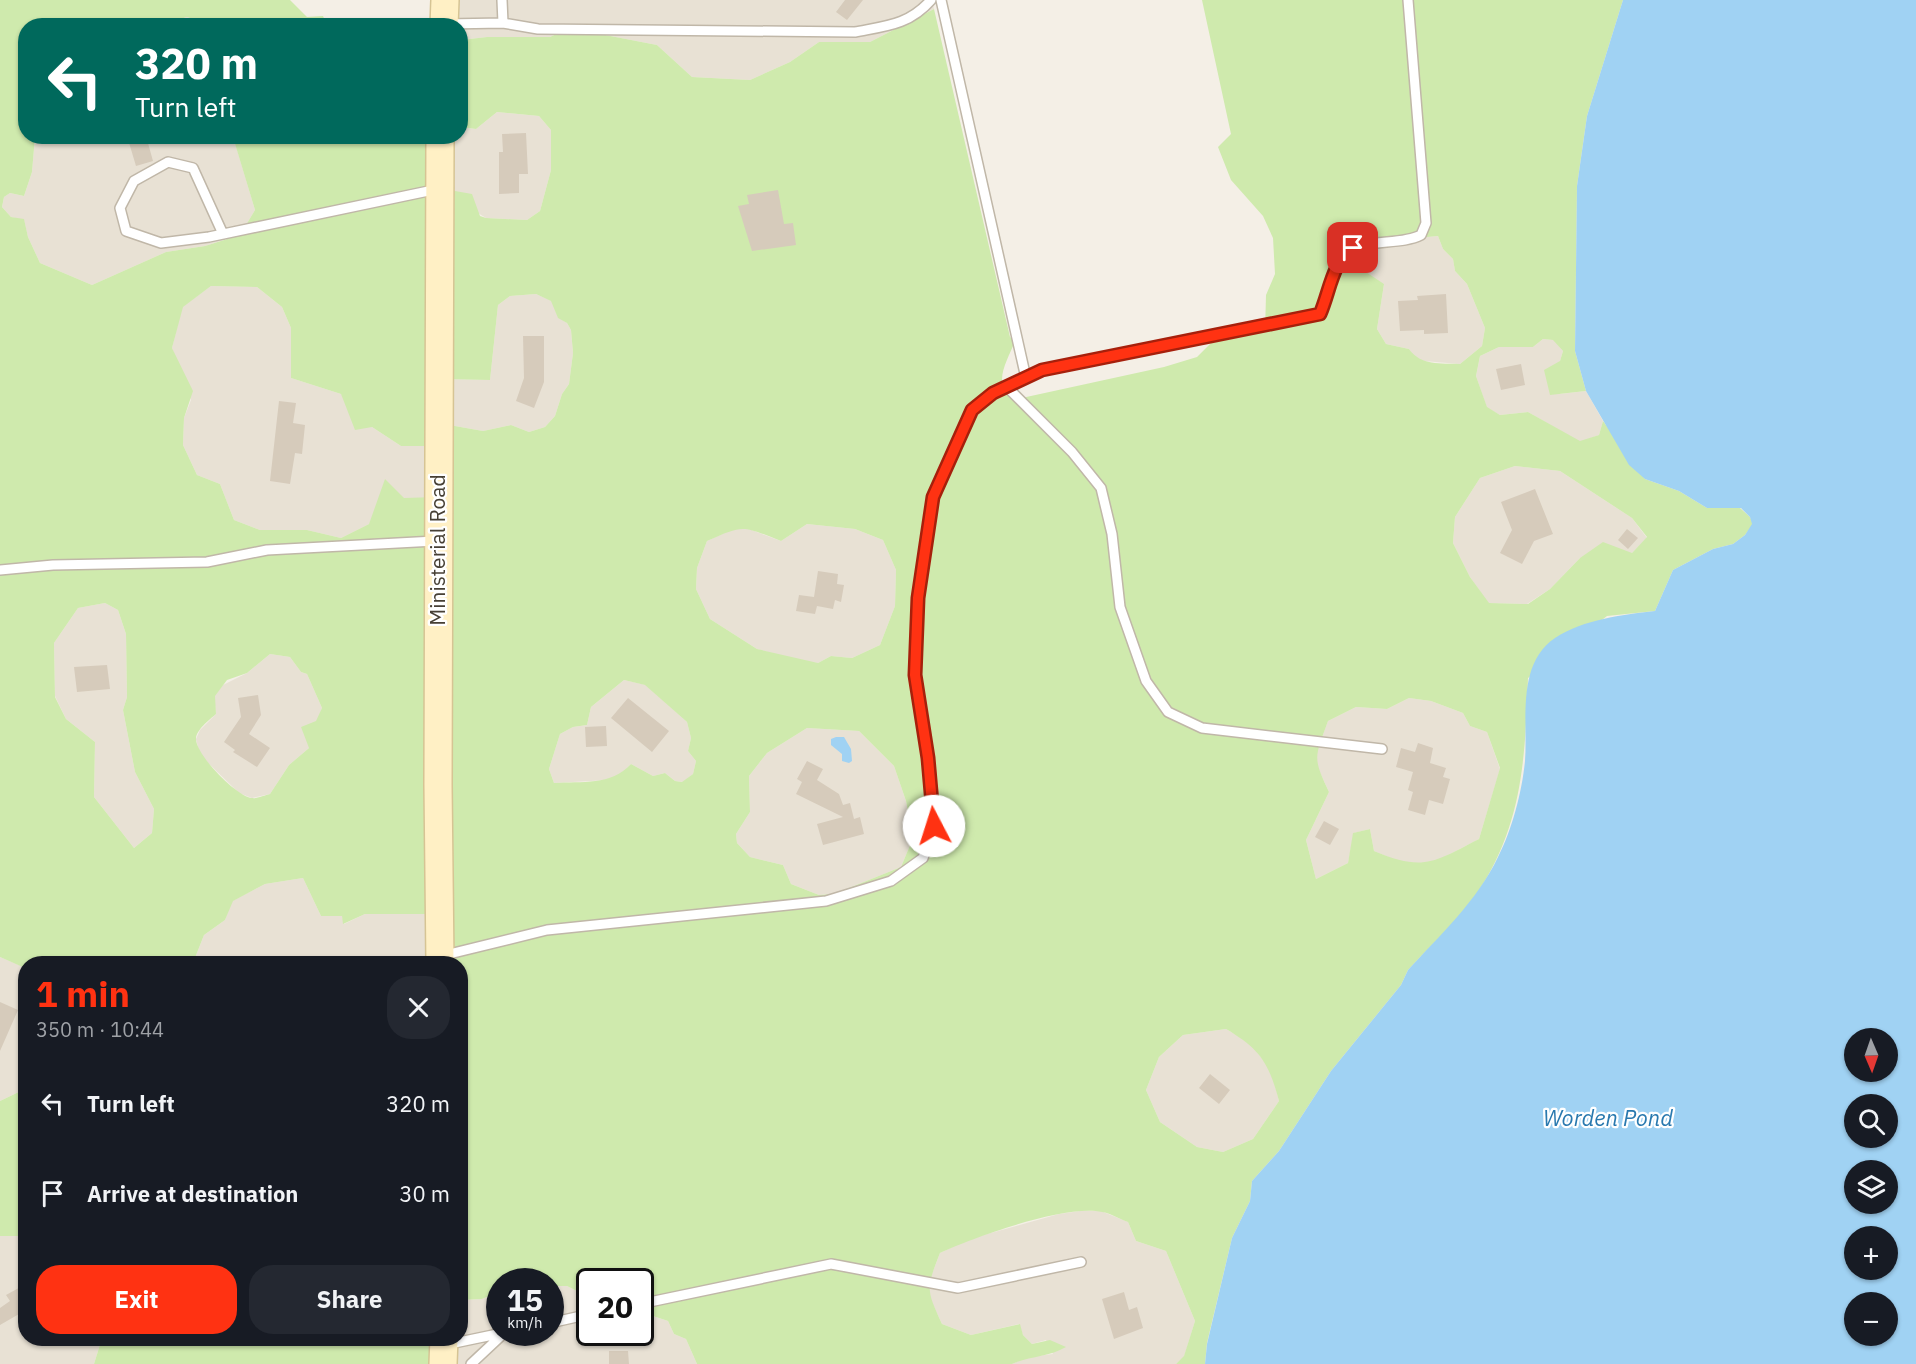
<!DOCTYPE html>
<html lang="en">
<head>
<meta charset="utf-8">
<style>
	:root { --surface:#171b24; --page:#242831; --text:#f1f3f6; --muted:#9ea1a6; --accent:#ff3212 }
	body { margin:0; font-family:"IBM Plex Sans",sans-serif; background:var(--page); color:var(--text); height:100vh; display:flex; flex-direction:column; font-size:22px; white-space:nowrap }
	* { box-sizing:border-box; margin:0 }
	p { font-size:20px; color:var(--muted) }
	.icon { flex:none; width:33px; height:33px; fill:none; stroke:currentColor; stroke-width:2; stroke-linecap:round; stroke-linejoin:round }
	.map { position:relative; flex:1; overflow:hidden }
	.drawer { position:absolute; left:18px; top:956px; width:450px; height:390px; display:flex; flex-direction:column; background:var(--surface); border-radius:24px; box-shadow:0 2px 4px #0004 }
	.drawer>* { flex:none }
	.banner { position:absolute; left:18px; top:18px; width:450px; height:126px; border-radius:24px; box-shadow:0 2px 4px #0004; background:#00695c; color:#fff; overflow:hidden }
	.needle { width:39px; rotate:178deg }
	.fabs { position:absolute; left:1844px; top:1028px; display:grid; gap:12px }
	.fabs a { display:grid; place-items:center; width:54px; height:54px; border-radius:50%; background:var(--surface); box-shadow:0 2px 4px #0004; font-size:30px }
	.speed { position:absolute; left:486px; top:1268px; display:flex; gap:12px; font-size:30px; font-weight:700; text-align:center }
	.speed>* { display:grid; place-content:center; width:78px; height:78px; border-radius:50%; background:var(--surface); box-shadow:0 2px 4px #0004; line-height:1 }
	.speed small { font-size:15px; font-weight:400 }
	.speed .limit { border:3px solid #111; border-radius:9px; background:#fff; color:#111 }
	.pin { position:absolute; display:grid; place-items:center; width:51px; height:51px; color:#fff; margin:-26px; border-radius:12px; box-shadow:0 3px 9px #0006 }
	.me { position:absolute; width:66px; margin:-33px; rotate:355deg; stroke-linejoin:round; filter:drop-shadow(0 0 4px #0008) }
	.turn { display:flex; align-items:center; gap:21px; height:126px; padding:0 18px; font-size:27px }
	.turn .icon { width:78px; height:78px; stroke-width:2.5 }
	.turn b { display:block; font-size:42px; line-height:51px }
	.round { display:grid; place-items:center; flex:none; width:63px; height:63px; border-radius:24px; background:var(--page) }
	.overview { display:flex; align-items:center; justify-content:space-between; height:102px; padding:0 18px }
	h1 { font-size:36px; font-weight:700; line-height:45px; color:var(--accent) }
	.button { display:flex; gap:12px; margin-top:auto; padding:12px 18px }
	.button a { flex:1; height:69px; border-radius:24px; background:var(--accent); color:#fff; font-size:24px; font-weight:700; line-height:69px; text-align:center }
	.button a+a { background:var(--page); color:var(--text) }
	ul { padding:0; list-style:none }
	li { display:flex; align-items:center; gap:18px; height:90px; padding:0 18px }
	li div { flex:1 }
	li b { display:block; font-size:22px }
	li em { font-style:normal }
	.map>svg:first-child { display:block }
	.residential { fill:#e8e1d4 }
	.green { fill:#cfeaad; fill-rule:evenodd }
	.water { fill:#a0d2f3; fill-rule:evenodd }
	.building { fill:#d6cbbb }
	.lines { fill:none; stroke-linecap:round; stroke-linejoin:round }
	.service-casing { stroke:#c0b7a8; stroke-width:12 }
	.secondary-casing { stroke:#d6c494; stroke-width:30 }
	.service { stroke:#fff; stroke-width:9 }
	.secondary { stroke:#fff0c5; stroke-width:27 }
	.route-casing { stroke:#a6200c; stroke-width:15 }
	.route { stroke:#ff3212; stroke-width:10 }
	.labels { text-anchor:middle; stroke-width:4.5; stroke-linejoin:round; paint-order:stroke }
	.street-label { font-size:21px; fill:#474035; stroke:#fff }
	.water-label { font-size:22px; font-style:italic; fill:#2979af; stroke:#fff }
</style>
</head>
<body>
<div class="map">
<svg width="1916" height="1364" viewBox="0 0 1916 1364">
	<rect width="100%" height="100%" fill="#f4efe6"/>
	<path class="residential" d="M445 0H932L934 9 870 42H819L790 62 750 80 692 77 657 45 569 28 550 37H487L461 40 460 26Z
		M187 17 210 25 161 26Z
		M497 112 539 116 551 130V170L540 211 527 220 486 218 438 188 440 137 460 136 461 127 476 129Z
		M233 136 255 210 240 235 205 246 166 252 92 285 40 263 28 237 24 220 11 217 2 207 4 197 10 193 24 196 32 172 35 137Z
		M1438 236 1443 249 1453 259 1455 271 1467 284 1485 328 1482 346 1460 364 1424 361 1415 358 1409 349 1386 344 1377 329 1384 284 1331 269 1385 241Z
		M211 286 257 287 282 307 291 328V378L341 394 372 427 401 446H437V498H404L369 524 341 538 307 530H260L234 520 220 484 197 475 183 445 184 418 191 400 172 348 182 307Z
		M536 294 552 301 558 317 567 323 571 330 573 353 569 384 562 394 555 416 545 427 529 432 511 425 483 431 438 423 439 379 490 380 498 305 510 296Z
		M1543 339 1554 340 1563 351 1560 361V394L1586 391 1603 421 1599 435 1580 442 1528 412 1500 415 1487 408 1476 376 1480 356 1499 347H1533Z
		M1515 466 1560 471 1632 518 1647 538 1632 553 1580 558 1550 589 1527 604 1488 603 1470 577 1453 543 1455 517 1480 478Z
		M807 524 855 529 883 540 896 570 895 606 880 645 852 658 831 656 818 663 804 662 757 649 710 619 696 589 697 568 707 541 737 527 749 529 781 541Z
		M105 603 118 610 126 634 127 697 123 710 135 772 154 809 152 833 134 848 94 797 95 742 66 719 55 696 54 643 78 608Z
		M270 654 290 657 301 672 307 674 322 708 309 748 289 765 270 794 252 798 239 793 200 755 196 739 200 730 216 714 214 696 223 685 247 673Z
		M624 680 646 685 687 722 691 738 688 751 696 761 693 774 683 782 675 781 665 773 653 776 631 764 621 775 608 780 554 783 549 769 560 734 573 727 587 725 591 707Z
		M1409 698 1431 701 1463 713 1470 726 1487 732 1500 769 1479 839 1431 864 1400 862 1374 851 1370 829 1354 833 1348 863 1316 879 1306 840 1329 792 1316 764 1317 751 1328 721 1356 707 1387 709Z
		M807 728 859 731 894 766 906 801 913 838 901 867 834 894 819 895 791 884 783 865 750 857 737 843 736 834 750 812 749 776 767 753Z
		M303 878 321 916H342L344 924 365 914H440V963H193L204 935 225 920 232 901 265 884Z
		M0 957 26 968 25 1089 0 1101Z
		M1226 1029 1250 1043 1271 1070 1279 1101 1253 1139 1223 1152 1197 1147 1160 1122 1146 1090 1159 1057 1183 1035Z
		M1080 1211H1101L1128 1222 1136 1241 1166 1251 1195 1321 1184 1357 1176 1364H1012L1027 1357 1053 1354 1046 1340 1032 1344 1023 1335 1019 1324 971 1335 942 1324 928 1294 930 1279 940 1253 969 1239 1059 1214Z
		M0 1236H25L26 1338H102L94 1364H0Z
		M551 1286H567L589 1297 590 1332H640L641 1312 668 1321 674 1334 686 1339 697 1364H443L460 1338 461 1300 482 1299 499 1292 500 1332H550Z"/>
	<path class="green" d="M0 0H290L307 17 323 16 327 25H210L187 17 161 25 26 26V136L35 137 32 172 24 196 10 193 4 197 2 207 11 217 24 219 28 237 40 263 92 285 166 252 205 246 240 235 255 210 233 137H440L438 188 472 194 480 216 486 218 527 220 540 211 551 170V130L539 116 497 112 476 129 461 127V40L487 37H550L569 28 657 45 692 77 750 80 790 62 819 42H870L934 9 1010 337 1015 341C1007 362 992 382 1012 400L1164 367 1197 357 1211 343 1265 332 1266 295 1275 274 1273 238 1263 216 1231 180 1218 147 1231 134 1202 0H1623L1587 116 1577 186 1575 351 1586 391 1550 395 1544 370 1560 361 1563 351 1553 340 1543 339 1533 347H1499L1480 356 1476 376 1487 407 1500 415 1528 412 1580 441 1599 435 1603 421 1645 479 1679 491 1707 508H1740L1750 517 1753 524 1745 535 1733 544 1713 549 1673 570 1655 611 1607 616 1528 678C1525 759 1523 825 1476 895 1457 922 1430 946 1408 970L1401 985 1331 1071 1279 1151 1252 1181 1250 1201 1232 1238 1207 1343 1205 1364H1176L1184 1356 1195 1321 1166 1251 1136 1241 1128 1222C1119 1219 1110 1213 1102 1212 1066 1204 974 1237 940 1253 926 1289 926 1289 942 1324L971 1335 1020 1324 1023 1335 1032 1344 1050 1340 1066 1347C1049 1357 1030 1356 1012 1364H697L686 1339 674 1334 668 1321 641 1312 640 1281H590L589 1297 567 1286H551L550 1281H500L499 1292 482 1299 461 1300 460 963H440V914H365L343 924 342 916H321L303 878 265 884 233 901 225 920 204 935 193 963H26L25 968 0 957ZM1438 236 1443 249 1453 259 1455 271 1467 284 1485 328 1482 346 1460 364C1440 363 1421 366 1409 349L1386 344 1377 329 1384 284 1363 270 1336 271 1332 269 1385 241ZM211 286 257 287 282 307 291 328V378L341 394 355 430 372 427 401 446H437V497L404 498 385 479 369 524 341 538 307 530H260L234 520 220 484 197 475 183 445 184 418 193 391 172 348 183 307ZM536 294 551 301 558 318 567 323 571 330 573 353 569 384 562 394 555 416 545 427 529 432 511 425 483 431 438 423 439 379 490 380 498 305 510 296ZM1515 466 1560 471 1632 518 1647 537 1632 553 1603 542 1580 558 1550 589 1528 604 1489 603 1470 577 1453 543 1455 517 1480 478ZM807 524 855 529 883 540 896 570 895 606 880 645 852 658 831 656 818 663 757 649 710 619 696 589 697 568 707 541C745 524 742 526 781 541ZM105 603 118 610 126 634 127 697 123 710 135 772 154 809 152 833 134 848 94 797 95 742 66 719 55 697 54 643 78 608ZM270 654 290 657 301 672 307 674 322 708 316 721 301 727 309 748 289 765 270 794C265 795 257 799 252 798 237 797 196 755 196 739 196 730 209 720 216 714L215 696 227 680 247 673ZM624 680 645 685 687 722 691 738 688 751 696 761 693 774 682 782 675 781 665 773 653 776 631 764C611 786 582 781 554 783L549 769 560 734 573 727 587 725 591 707ZM1409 698 1431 701 1463 713 1470 726 1487 732 1500 768 1479 839C1434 862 1424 872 1374 851L1370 829 1353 833 1348 863 1316 879 1306 840 1329 792C1312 756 1315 758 1328 721L1356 707 1387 709ZM807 728 859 731 894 766 906 801 913 838 901 867 834 894 819 895 791 884 783 865 750 857 737 843 736 834 750 812 749 776 767 753ZM1226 1029C1260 1049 1269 1063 1279 1101L1253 1139 1223 1152 1197 1147 1160 1122 1146 1090 1159 1057 1183 1035Z
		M25 1089V1236H0V1101Z
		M102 1338H444L443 1364H94Z"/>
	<path class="water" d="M1623 0H1916V1364H1205L1207 1344 1232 1238 1250 1201 1252 1181 1279 1151 1331 1071 1401 985 1408 970C1440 935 1477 901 1498 857 1512 830 1522 792 1525 761 1528 722 1516 664 1555 638 1585 619 1621 615 1655 611L1673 570 1713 549 1733 544 1745 535 1752 524 1750 517 1741 508H1707L1679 491 1645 479 1629 465 1586 391 1575 351 1577 186 1587 116ZM1854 1038H1887V1071H1854ZM1854 1104H1887V1137H1854ZM1854 1170H1887V1203H1854ZM1854 1236H1887V1269H1854ZM1854 1302H1887V1335H1854Z
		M836 737H844L851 749 852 761 849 763 842 761V754L831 745V739Z"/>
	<path class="building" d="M845 0H863L847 20 836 12Z
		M526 133 528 174H519V193L499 194V152H503L502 134Z
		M127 136H146L153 161 136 166Z
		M778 190 784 224 793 223 796 245 752 251 738 206 749 204 747 195Z
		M1446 294 1448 333 1424 334V330L1400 331 1398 301 1418 300 1417 296Z
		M523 336H544V382L534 408 516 401 524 378Z
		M1521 364 1525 385 1501 390 1496 369Z
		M279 401 296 403 293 423 305 425 302 454 295 453 290 484 270 481Z
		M1535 489 1553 534 1534 541 1522 564 1500 553 1512 530 1501 502Z
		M1627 529 1638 538 1628 549 1618 540Z
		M818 571 838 574 837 584 844 585 841 602 835 600 833 609 817 606 815 614 796 611 799 595 814 597Z
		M107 665 110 689 77 692 74 667Z
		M258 695 261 715 249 734 270 748 257 767 233 752 235 750 224 742 241 717 238 698Z
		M628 698 669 731 652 752 611 718Z
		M606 726 607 746 586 747 585 727Z
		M1418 743 1433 748 1430 763 1446 768 1443 777 1450 779 1443 804 1429 800 1425 815 1408 810 1413 792 1408 790 1413 772 1396 767 1401 748 1415 752Z
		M807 761 823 769 817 780 839 794 843 805 850 803 854 819 860 817 864 834 823 845 817 824 843 817 796 794 802 782 797 779Z
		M1324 821 1339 829 1330 845 1315 837Z
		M0 1002 18 1010 0 1051Z
		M1210 1074 1230 1090 1219 1104 1199 1088Z
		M26 1284V1310L0 1325V1308L10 1301 6 1295Z
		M1124 1292 1129 1310 1137 1307 1143 1328 1114 1339 1102 1299Z
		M609 1351H628L629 1364H609Z"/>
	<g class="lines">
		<defs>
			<path id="service" d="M502 0 503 23 538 29 855 32C886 26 909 25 931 0
				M941 0 1026 378
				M446 24 503 23
				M223 234 193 168 168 162 134 181 120 208 126 231 161 243 209 237 438 189
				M1007 387 1072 452 1101 488 1112 534 1120 607 1146 681 1168 712 1202 728 1382 749
				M0 570 53 565 207 562 267 550 435 541
				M441 956 547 930 826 901 891 881 923 858 934 826 928 758 915 675 918 598 933 497 972 410 993 393 1043 370 1320 314C1327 298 1330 281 1337 265 1350 234 1396 248 1421 235L1426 223 1408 0
				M640 1304 831 1264 958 1288 1081 1262
				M550 1323 590 1314
				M445 1345 507 1332
				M471 1364 503 1334"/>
			<path id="secondary" d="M444 26 445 0
				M440 136 438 785 440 963
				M443 1364 444 1338"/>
		</defs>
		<use href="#service" class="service-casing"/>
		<use href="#secondary" class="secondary-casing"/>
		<use href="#service" class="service"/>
		<use href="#secondary" class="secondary"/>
	</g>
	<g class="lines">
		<defs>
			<path id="route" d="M934 826 928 758 915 675 918 598 933 497 972 410 993 393 1042 370 1320 314C1330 291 1332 262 1353 248"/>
		</defs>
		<use href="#route" class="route-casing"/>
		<use href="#route" class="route"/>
	</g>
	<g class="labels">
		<g class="street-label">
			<text transform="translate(438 550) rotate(-90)" y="7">Ministerial Road</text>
		</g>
		<g class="water-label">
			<text x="1608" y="1126">Worden Pond</text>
		</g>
	</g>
</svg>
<div class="fabs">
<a><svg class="needle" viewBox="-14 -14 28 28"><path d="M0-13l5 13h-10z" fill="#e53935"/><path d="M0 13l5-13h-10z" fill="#9ea1a6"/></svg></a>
<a><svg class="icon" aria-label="search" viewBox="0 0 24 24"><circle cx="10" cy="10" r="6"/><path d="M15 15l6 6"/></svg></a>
<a><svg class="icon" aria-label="layers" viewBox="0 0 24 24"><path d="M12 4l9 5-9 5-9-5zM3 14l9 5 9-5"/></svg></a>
<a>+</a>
<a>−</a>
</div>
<div class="speed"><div>15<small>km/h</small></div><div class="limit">20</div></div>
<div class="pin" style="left:1353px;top:248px;background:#d93025"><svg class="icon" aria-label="arrive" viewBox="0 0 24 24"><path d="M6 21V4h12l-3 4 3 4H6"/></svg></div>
<svg class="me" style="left:934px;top:826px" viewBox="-20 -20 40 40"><circle r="19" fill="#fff"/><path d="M0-13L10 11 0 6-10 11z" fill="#ff3212"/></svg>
<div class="banner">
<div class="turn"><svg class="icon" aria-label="left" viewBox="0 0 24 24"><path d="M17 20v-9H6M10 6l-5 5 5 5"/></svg><div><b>320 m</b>Turn left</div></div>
</div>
<section class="drawer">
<div class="overview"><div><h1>1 min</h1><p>350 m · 10:44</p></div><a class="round"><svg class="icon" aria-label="close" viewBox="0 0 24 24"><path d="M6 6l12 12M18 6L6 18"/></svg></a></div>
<ul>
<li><svg class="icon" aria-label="left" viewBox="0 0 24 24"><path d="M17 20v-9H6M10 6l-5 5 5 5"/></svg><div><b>Turn left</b></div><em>320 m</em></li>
<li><svg class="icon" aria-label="arrive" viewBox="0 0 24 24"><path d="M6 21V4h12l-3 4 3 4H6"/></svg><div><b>Arrive at destination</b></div><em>30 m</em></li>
</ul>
<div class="button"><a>Exit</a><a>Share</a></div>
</section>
</div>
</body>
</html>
